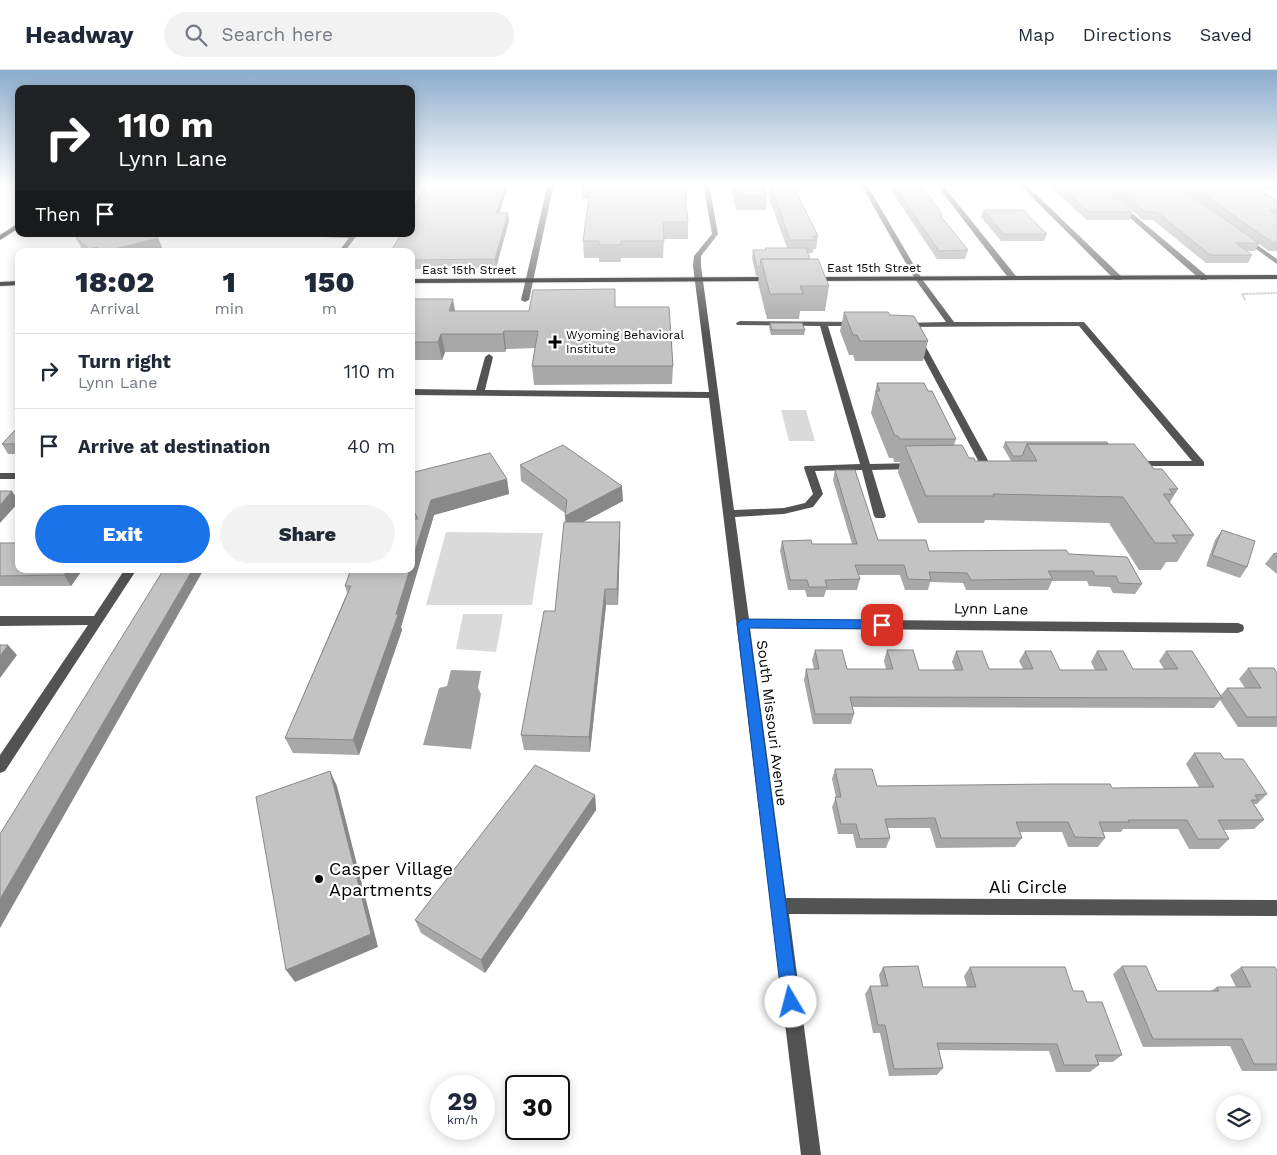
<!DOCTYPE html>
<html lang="en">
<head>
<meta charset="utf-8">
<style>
	:root { --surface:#fff; --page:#f2f2f3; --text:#1f2937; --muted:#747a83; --line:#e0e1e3; --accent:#1a73e8 }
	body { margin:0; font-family:"Work Sans",sans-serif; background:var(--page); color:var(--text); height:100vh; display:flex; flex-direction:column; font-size:19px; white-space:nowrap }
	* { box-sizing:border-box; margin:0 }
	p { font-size:16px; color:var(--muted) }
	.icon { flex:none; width:28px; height:28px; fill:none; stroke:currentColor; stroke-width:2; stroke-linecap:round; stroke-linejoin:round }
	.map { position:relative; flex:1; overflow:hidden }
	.details { position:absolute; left:15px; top:178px; width:400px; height:325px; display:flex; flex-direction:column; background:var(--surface); border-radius:10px; box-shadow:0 2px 12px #0003 }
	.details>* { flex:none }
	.top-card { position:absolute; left:15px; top:15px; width:400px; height:152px; border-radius:10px; box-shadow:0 2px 12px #0003; background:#202124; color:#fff; overflow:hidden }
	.tools { position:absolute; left:1216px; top:1025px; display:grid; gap:10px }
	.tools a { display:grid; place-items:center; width:45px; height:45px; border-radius:50%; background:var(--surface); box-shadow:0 2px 12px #0003; font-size:25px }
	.speed { position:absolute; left:430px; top:1005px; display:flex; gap:10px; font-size:25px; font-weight:700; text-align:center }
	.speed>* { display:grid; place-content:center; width:65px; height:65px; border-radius:50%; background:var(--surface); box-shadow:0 2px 12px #0003; line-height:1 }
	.speed small { font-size:12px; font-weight:400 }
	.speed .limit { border:2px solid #111; border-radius:8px; background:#fff; color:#111 }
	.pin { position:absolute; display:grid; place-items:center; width:42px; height:42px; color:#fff; margin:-21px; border-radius:10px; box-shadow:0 2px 8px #0006 }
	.me { position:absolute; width:55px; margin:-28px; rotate:352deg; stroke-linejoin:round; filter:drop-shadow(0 0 4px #0008) }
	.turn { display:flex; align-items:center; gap:18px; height:105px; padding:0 20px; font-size:22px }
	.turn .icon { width:65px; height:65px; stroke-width:2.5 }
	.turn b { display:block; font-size:35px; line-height:42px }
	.then { display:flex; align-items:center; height:48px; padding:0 20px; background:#0003; gap:10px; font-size:19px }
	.eta { display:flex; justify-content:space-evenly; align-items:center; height:85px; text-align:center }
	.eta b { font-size:30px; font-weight:800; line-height:35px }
	.action { display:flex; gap:10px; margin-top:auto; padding:10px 20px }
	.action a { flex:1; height:58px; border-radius:30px; background:var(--accent); color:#fff; font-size:20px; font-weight:800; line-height:58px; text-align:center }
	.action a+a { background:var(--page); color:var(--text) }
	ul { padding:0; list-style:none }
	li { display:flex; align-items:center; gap:15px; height:75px; padding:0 20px; border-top:1px solid var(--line) }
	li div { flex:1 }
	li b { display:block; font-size:19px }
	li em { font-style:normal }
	header { display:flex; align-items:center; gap:30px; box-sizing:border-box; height:70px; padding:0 25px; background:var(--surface); border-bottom:1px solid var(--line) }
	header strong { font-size:24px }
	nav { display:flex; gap:28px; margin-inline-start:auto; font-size:18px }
	.search { width:350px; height:45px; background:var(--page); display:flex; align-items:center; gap:12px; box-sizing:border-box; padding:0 18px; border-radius:28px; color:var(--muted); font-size:19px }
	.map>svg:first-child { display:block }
	.green { fill:#dadada }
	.water { fill:#a1a1a1 }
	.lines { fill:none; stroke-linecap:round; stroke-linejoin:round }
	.major-casing { stroke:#dbdbdb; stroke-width:2 }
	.path { stroke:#757575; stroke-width:2; stroke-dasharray:0.5 1; stroke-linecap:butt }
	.minor { fill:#535353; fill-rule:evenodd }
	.major { fill:#000; fill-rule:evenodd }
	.wall { fill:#a8a8a8 }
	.shaded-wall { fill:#888 }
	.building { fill:#c3c3c3; stroke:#888 }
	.route { fill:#1a73e8; stroke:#114b97 }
	.poi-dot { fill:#000; stroke:#fff; stroke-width:2 }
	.labels { text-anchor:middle; stroke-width:4.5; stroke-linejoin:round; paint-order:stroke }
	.far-street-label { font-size:12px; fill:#000; stroke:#fff }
	.far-poi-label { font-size:12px; fill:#000; stroke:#fff; text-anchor:start }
	.street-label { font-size:15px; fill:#000; stroke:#fff }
	.near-poi-label { font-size:18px; fill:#000; stroke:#fff; text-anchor:start }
	.near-street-label { font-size:18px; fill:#000; stroke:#fff }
</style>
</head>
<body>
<header>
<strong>Headway</strong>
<div class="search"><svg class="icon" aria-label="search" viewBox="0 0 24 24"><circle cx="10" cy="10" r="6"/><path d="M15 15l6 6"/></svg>Search here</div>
<nav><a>Map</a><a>Directions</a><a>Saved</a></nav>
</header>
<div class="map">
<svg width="1277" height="1085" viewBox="0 0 1277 1085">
	<rect width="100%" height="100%" fill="#fff"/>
	<path class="green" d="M781 340H806L815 371H789Z
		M446 462 543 463 532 535H426Z
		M463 544H503L496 582 456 579Z"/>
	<path class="water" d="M451 600 481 601 478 618 481 624 471 679 423 675 439 618 447 616Z"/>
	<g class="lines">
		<defs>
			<path id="major" d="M19 153V158L0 170V165Z
				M1277 205V209L810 211 806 209 810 207Z
				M778 207 779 209 775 211 411 213V209Z
				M19 211V215L0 216V212Z"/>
		</defs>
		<use href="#major" class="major-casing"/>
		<path class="path" d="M1245 230 1242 224 1277 223"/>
		<path class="minor" d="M0 113H7L0 117Z
			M548 113H554L529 230 525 232 521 230Z
			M703 113H709L718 164 701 186V196L734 440 784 438 805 433 813 424 804 398 805 396 860 394 820 256 737 255 736 253 740 251 860 252V256H828L870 394 915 393 920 396 915 399 872 400 886 446 884 448H876L874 446 862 400 815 401 823 424 813 437 784 444 735 447 749 549 1238 553 1243 555 1244 558 1243 561 1238 563 750 558 786 828 1277 830V846L789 844 821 1085H801L709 328 411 325V319L476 320 485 287 489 284 493 287 485 320 709 322 693 196 694 186 712 164Z
			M860 113H866L922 209 954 252H1084L1204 392V396H1129L1128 394 1133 391H1192L1079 256 899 257V253H902L946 252 915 209Z
			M935 113H941L1016 206V210H1010Z
			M1018 113H1024L1121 206V210H1115Z
			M1090 113H1096L1207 206V210H1201Z
			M321 164H358L345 181H339L349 168 323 167 321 166Z
			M1242 167H1246L1277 189V194L1242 169Z
			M914 266 921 268 991 396 990 398 986 399 981 396 913 268Z
			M0 403H19V409H0Z
			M125 499H137L5 701 0 703V685L88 555 0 556V546H94Z"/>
		<use href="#major" class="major"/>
	</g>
	<path class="wall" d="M582 113 688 115 687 130H686L688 152V169H664L663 188H621V192H599V188H584L583 171 589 129H582Z
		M730 113H763L767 125 766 140H736Z
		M770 113 818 166 816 179H813V183H808L810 189 829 216 825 241H800L799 249H767L758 213 759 206H756L752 188 753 180H765V178H787L768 125Z
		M886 113H920L942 144V147L968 180 965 189H937Z
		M1046 113H1173L1201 132 1174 113H1277V119H1258L1277 131V181H1269L1259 174 1255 181H1246L1252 185 1248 193H1206L1153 150H1143L1102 116 1132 142 1129 150H1087Z
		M983 140 1047 164 1044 171H1001L981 147Z
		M500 143 509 151 496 198 411 199V181Z
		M76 168H158L163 180 158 181H83Z
		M411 229 455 241H529L615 237 673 296 672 314 534 315 532 296 535 278 506 279 505 282H445L442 290H411Z
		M844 242 890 245 928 271 923 291H855L853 285H849L840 261Z
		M770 253 805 260 804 265H771L769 257Z
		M877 313 928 321 956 369 954 375 969 388 975 391H1020H1011L1003 377 1005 372 1108 374 1154 399 1178 419 1170 432 1194 465 1177 492H1166L1161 500H1139L1109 453 985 450 984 453H918L898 402 900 392H894L893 388H889L871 343Z
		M19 356V384H8L2 374Z
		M520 395 623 431 583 452H620V468L618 535H606L590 682 524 680 521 665 555 541 566 452 565 443 521 411Z
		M835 400 878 470 929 481 1069 484 1142 514 1135 524 1113 523 1110 517 1089 516 1087 511H1052L1048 520H966L963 513 930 512 928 520H905L900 505H858L860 509 857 520H826L824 527H807L805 520H788L780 481 782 471 812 474H852L833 410Z
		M411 403 507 409 509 424 434 445 401 557 402 560 359 685 293 683 285 668 347 523 345 516 414 449 411 443Z
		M1222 460 1247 497 1240 508 1206 496 1215 470Z
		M0 473 19 499H83L71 516H0Z
		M1277 483V504L1265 494 1273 484Z
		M815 580 847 599H886L884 591 887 580 919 600H955L952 592 956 581 989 599H1023L1019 591 1025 581 1060 600H1095L1091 592 1097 581 1133 599H1164L1159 591 1166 581 1221 625 1227 618H1245L1239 609 1248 598 1277 603V657H1238L1220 630 1214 638 852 637 854 644 851 654H813L804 610 806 599H814L812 590Z
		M1194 683 1224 689 1267 724 1257 734H1254L1264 750 1254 759 1223 760 1229 769 1219 779H1189L1178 759H1123L1121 762H1103L1105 768 1098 777H1068L1062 762H1020L1022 768 1015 777 936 778 930 758H888L890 768 886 778H856L853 764H838L832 737 836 727 832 709 835 699 877 716 1112 718 1199 717 1186 694Z
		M595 725 596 740 485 903 421 863 415 850Z
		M1122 896 1157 921H1211L1217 917H1236L1230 905 1241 897 1277 901V1001H1242L1230 976 1143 977 1113 904Z
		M883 897 923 917H967L964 906 970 897 1073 921 1087 932 1122 985 1113 992H1098L1099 995 1090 1002H1056L1049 981 939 980 943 998 937 1005 889 1006 880 963H873L865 924 870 916H881L879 905Z"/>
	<path class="shaded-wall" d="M506 113H509L497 151 496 143Z
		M508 143 509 151 496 198 495 189Z
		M158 168 163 180 158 181H106Z
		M97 177 99 181H90L89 179Z
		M453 229 456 246 449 241Z
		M504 261 506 279 505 282 503 264Z
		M441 264 445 282 442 290 438 272Z
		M507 409 509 424 434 445 401 557 402 560 359 685 353 670 396 544 410 499H411V494L431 430Z
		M622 416 623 431 566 461 565 446Z
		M12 421 19 432 0 453V435Z
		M620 452V468L618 535 617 519Z
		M69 499H83L71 516 64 505Z
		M193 499H204L0 858V829Z
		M605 519 606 535 590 682 589 667Z
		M8 575 17 585 0 608V586Z
		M330 701 337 716 378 877 295 912 286 900Z
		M595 725 596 740 485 903 481 890Z"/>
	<path class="building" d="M427 113H506L496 143H508L495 189 411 190V181H391L401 164H411V143Z
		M582 113H687L688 115H684L688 152H663L664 171H621V175H599V171H583L591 114H581Z
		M734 113H763L767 125H737Z
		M770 113H792L818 166H813L815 170H790Z
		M892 113H920L942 144H939L968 180 939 181Z
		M1056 113H1098L1132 142H1089Z
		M1109 113H1173L1259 173H1236L1252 185H1210L1157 142H1146Z
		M1187 113H1249L1277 131V140H1270L1277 144V173H1273Z
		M983 140H1023L1047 164H1004Z
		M81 164H153L158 168 106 181H103L97 177 89 179 76 168Z
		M765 178H806L810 189H761L760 197H757L753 180H766Z
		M761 189H818L829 216H800L803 224H770Z
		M615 219V237H669L673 296H532L538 261H504L503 264H441L438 272H411V229H453L449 241H529L533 220Z
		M844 242H888L890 245 914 246 928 271H860L857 265H853Z
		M770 253H802L805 260H772Z
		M877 313H924L928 321H932L956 369H900L898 366H895L876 321H880Z
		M19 356V374H2Z
		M1005 372H1107L1108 374H1027L1022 386H1013Z
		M1027 374H1134L1154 399H1162L1178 419H1169L1173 424H1163L1194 465H1172L1178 473H1155L1123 427 993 424 994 426H926L905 376 962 375 969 388H974L975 391H1037Z
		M563 375 622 416 565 446 567 430 520 395Z
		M490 383 507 409 431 430 411 494V449H418L411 436V403Z
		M835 400H855L878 470H926L929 481 1066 480 1069 484 1127 487 1142 514 1119 513 1116 506H1095L1093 501H1048L1053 509 971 510 967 503 929 502 931 510 908 509 904 495H855L860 509 825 510 827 517H809L807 510H790L782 471 811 470 812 474H857Z
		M0 421H12L0 435Z
		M564 452H620L617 519H605L589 667 521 665 544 541H555Z
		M1222 460 1255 471 1247 497 1212 485Z
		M0 473H19V499H69L64 505 0 506Z
		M1277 483V487L1273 484Z
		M164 499H193L0 829V764Z
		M351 499H410L396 544 398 545 353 670 285 668 351 516H345Z
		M0 575H8L0 586Z
		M815 580H842L847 599H893L887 580H913L919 600H963L956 581H982L989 599H1033L1025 581H1051L1060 600H1107L1097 581H1123L1133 599H1178L1166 581H1192L1222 628 850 627 854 644H815L806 599H819Z
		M1248 598H1274L1277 603V647H1247L1227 618H1261Z
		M1194 683H1220L1224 689H1243L1267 724 1255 725 1258 730H1251L1264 750H1218L1229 769H1198L1187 750H1128L1129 752H1099L1105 768 1075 767 1068 752H1016L1022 768H941L935 748 885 749 890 768 860 769 856 754H841L835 727H841L835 699H872L877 716 1053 714H1110L1112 718 1214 717Z
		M535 695 595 725 481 890 415 850Z
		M330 701 371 864 286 900 256 727Z
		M918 896 923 917H976L970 897H1065L1073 921H1083L1087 932H1102L1122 985H1095L1099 995H1064L1057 974 937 973 943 998 894 999 885 955H878L870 916H888L883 897Z
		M1122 896H1146L1157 921H1219L1217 917H1251L1241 897H1275L1277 901V994H1254L1242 969H1153Z"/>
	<linearGradient id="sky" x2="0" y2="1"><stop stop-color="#8baccc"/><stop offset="0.43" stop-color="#fff"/><stop offset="1" stop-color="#fff" stop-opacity="0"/></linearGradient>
	<rect width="1277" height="265" fill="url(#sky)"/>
	<path class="route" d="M743 549 882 550 887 555 882 559 749 558 799 932 797 938 791 940 785 938 782 932 737 553Z"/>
	<g class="poi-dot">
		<path d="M552.5 264.5h5v5h5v5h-5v5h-5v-5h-5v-5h5z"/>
		<circle cx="319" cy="809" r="5"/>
	</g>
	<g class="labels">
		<g class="far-street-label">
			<text x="874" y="202">East 15th Street</text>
			<text x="469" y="204">East 15th Street</text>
		</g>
		<g class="far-poi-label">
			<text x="566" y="269">Wyoming Behavioral<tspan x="566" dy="14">Institute</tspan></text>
		</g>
		<g class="street-label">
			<text transform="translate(991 539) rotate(1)" y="5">Lynn Lane</text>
			<text transform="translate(772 653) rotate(83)" y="5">South Missouri Avenue</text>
		</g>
		<g class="near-poi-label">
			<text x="329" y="805">Casper Village<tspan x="329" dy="21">Apartments</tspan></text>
		</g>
		<g class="near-street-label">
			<text x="1028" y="823">Ali Circle</text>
		</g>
	</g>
</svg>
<div class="tools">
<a><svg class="icon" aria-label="layers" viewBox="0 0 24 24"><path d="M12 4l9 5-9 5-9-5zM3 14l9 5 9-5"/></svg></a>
</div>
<div class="speed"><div>29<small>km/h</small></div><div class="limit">30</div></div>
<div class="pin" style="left:882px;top:555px;background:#d93025"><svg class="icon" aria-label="arrive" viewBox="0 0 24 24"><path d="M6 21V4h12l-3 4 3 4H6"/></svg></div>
<svg class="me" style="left:791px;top:932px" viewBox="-20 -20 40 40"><circle r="19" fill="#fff"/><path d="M0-13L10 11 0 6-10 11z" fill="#1a73e8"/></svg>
<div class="top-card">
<div class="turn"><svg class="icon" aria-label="right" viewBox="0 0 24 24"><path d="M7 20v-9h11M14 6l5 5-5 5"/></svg><div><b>110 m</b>Lynn Lane</div></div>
<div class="then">Then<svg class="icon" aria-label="arrive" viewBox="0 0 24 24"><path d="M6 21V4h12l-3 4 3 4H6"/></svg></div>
</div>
<section class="details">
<div class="eta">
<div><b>18:02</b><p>Arrival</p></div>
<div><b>1</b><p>min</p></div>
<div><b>150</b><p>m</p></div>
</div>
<ul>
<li><svg class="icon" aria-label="right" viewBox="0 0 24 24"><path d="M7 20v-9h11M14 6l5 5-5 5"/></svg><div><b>Turn right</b><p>Lynn Lane</p></div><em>110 m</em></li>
<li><svg class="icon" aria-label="arrive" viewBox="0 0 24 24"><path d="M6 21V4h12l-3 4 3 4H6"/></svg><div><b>Arrive at destination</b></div><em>40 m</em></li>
</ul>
<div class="action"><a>Exit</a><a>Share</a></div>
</section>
</div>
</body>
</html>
